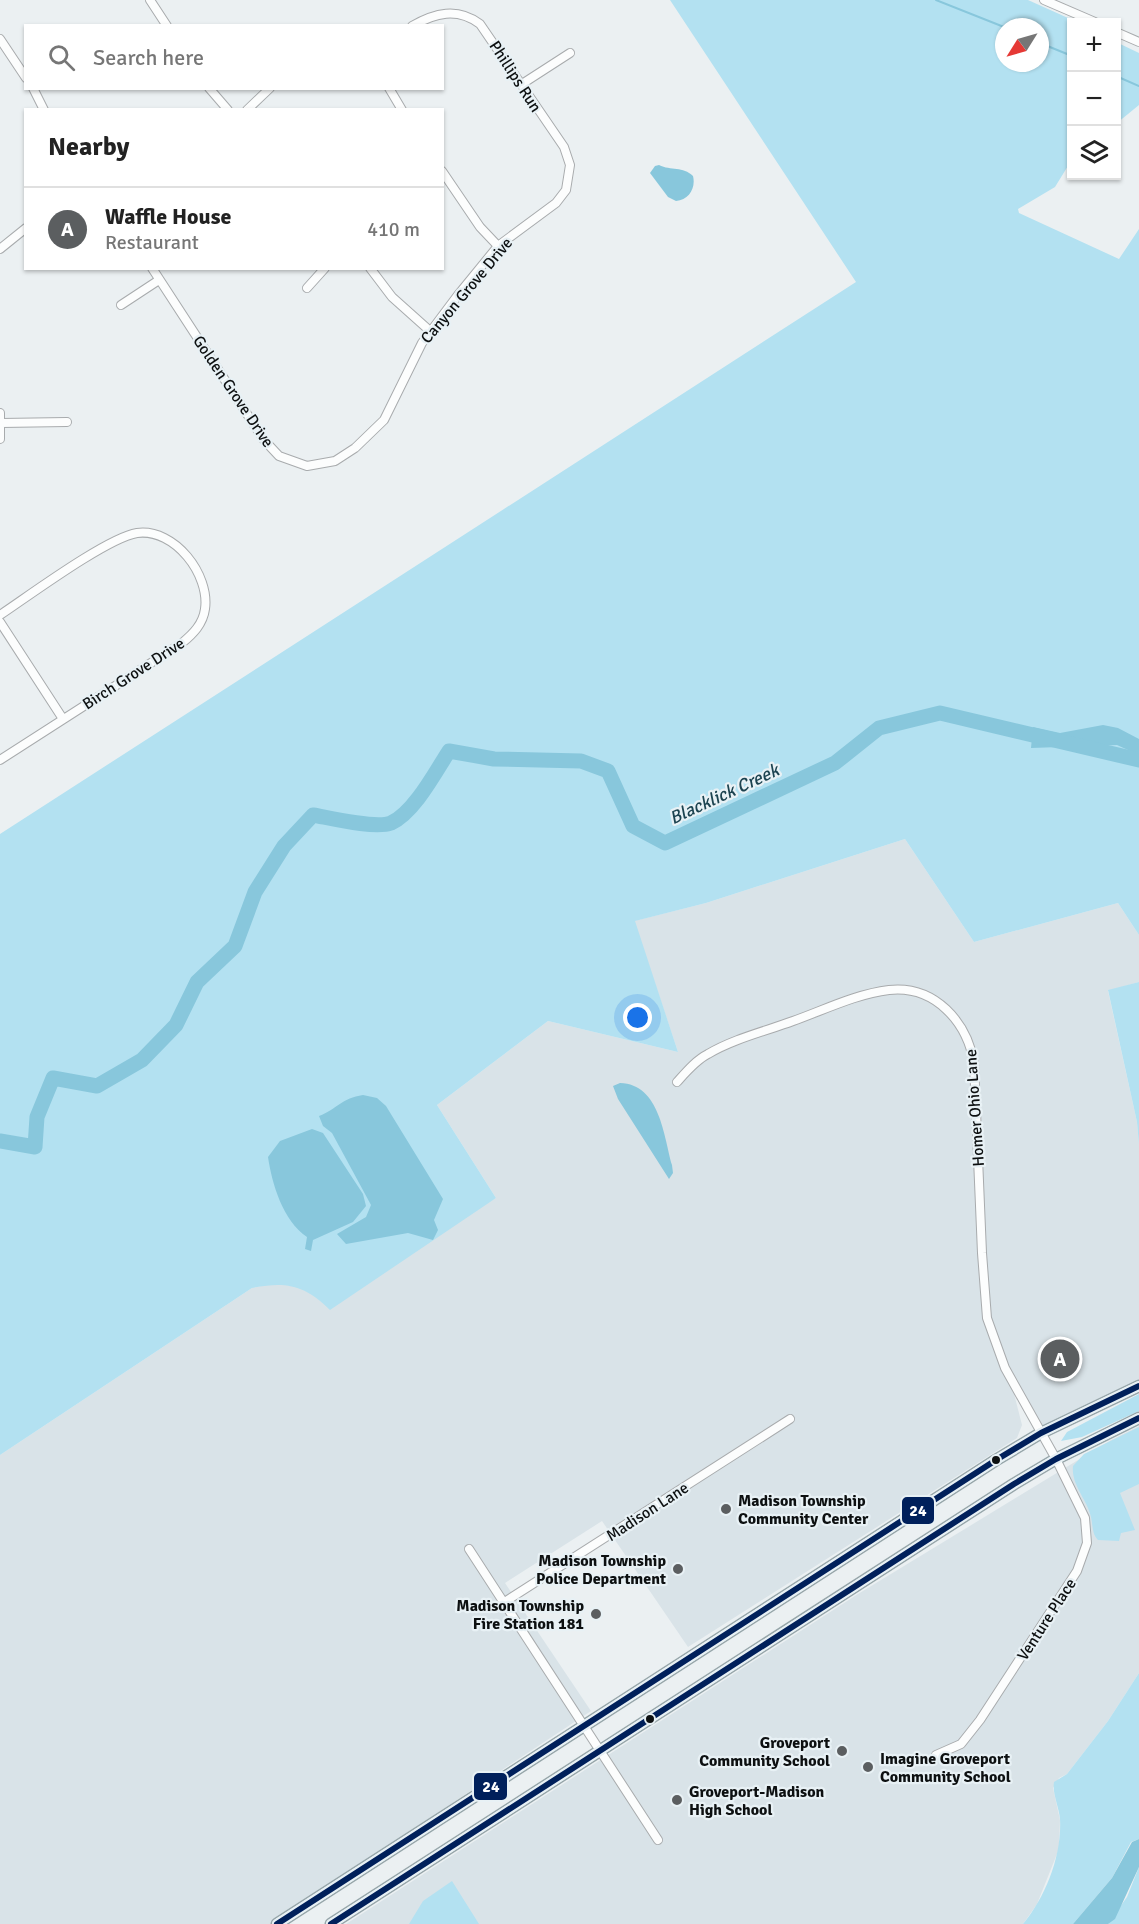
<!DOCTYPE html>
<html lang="en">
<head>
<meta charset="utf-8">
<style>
	:root { --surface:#fff; --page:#f6f6f6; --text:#222; --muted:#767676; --line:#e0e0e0; --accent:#5b5e60 }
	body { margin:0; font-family:Signika,sans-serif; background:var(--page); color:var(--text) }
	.controls { position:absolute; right:18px; top:18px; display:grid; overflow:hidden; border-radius:0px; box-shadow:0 2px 4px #0004 }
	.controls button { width:54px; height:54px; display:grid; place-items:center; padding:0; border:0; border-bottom:2px solid var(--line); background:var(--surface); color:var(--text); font:30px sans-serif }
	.compass { position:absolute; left:995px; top:18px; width:54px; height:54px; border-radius:50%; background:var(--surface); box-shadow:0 2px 4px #0004; rotate:233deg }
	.you { position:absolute; left:638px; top:1018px; width:21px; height:21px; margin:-15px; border:4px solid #fff; border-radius:50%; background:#1a73e8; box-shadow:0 0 0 9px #1a73e833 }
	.badge { display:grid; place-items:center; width:39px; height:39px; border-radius:50%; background:var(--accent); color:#fff; font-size:20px; font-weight:700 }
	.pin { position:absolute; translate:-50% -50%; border:3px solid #fff; box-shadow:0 2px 6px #0006 }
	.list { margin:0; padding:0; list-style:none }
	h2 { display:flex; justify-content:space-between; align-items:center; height:78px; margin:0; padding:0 24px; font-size:26px }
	h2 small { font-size:20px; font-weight:400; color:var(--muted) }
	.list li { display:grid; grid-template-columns:39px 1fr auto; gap:18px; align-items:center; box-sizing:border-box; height:84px; padding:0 24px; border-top:2px solid var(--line) }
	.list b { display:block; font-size:22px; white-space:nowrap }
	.list p { margin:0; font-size:20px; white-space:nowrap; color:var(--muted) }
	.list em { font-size:20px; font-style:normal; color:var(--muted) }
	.icon { flex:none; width:33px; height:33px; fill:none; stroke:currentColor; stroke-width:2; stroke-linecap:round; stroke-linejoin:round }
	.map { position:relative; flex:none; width:1139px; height:1924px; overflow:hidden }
	.search { position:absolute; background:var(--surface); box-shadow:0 2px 4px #0004; left:24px; top:24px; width:420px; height:66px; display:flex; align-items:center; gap:15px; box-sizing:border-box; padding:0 21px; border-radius:0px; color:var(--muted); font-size:22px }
	.panel { position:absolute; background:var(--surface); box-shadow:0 2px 4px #0004; left:24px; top:108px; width:420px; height:162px; border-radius:0px }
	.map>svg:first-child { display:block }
</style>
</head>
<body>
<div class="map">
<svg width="1139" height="1924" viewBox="0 0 1139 1924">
	<rect width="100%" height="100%" fill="#ebf0f2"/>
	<!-- built -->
	<path fill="#d9e3e8" d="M905,839L974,942L1118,903L1139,935V982L1108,991L1137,1122L1139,1145V1387L1038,1428L1011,1382L1022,1425L1017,1438L688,1647L602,1521L505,1583L591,1711L270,1924H0V1455L252,1288L275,1283L299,1287L317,1297L496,1198L437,1105L548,1021L678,1052L634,921L706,903Z
		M1139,1426V1673L1108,1721L1067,1774L1059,1778L1053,1788L1060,1820L1059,1849L1037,1904L1023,1924H346L858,1594L1111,1440Z"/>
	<!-- green -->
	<path fill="#b3e1f1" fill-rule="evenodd" d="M670,0H1028L1077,22H1072L1071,161L1055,187L1018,209L1019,213L1119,259L1139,229V935L1118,903L974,942L905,839L706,903L635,921L678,1052L548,1021L437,1105L496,1198L330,1310C305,1285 286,1281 252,1288L0,1455V834L856,282ZM1004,27H1040V63H1004Z
		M1116,42L1139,53V105L1117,123Z
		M1139,982V1145L1137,1122L1108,990Z
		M1139,1394V1411L1082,1437L1061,1441L1067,1432Z
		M1139,1427V1484L1120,1493L1135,1530L1121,1533L1119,1541L1098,1540C1092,1534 1093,1526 1091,1517C1087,1499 1071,1485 1073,1466L1084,1454Z
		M1139,1673V1839L1131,1842L1112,1878L1073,1924H1023C1046,1896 1062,1855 1060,1819C1059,1807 1052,1793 1054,1782L1067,1774L1108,1721Z
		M1139,1867V1924H1108L1127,1897Z
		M452,1881L479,1924H409L423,1901Z"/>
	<!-- water -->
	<path fill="#88c7dc" d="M659,165C671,171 683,166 693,176C696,188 689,200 676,201L668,197L650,173L655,166Z
		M1103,725L1118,728L1139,739V755L1117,745L1031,748L1033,727L1060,733Z
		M620,1083C660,1084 664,1137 672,1165L673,1173L669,1179L618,1099L613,1086Z
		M363,1095L377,1098L386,1106L443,1199L434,1220L438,1230L433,1240L408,1233L346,1244L337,1234L366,1217L371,1205L332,1133L323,1126L319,1116C337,1109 342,1098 363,1095Z
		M312,1129L323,1133L363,1194L366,1206L353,1222L313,1240L311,1251L305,1249L307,1237C283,1221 272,1184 268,1157L280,1141Z
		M1139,1839V1867L1115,1919L1108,1924H1073L1112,1878L1132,1842Z"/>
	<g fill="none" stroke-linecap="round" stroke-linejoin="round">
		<!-- stream -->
		<path stroke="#88c7dc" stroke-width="2" d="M936,0L1004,27
			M1040,43L1072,56
			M1116,76L1139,86"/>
		<!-- river -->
		<path stroke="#88c7dc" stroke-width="15" d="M0,1141L35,1147L37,1117L53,1078L97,1086L142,1060L176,1025L197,982L235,946L255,892L284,846L313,815C330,818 375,829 391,823C414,813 436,771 449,751L494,759L581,761L608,771L633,826L665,843L835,763L879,728L940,713L1139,760"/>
		<!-- minor casing -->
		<g stroke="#a8abad" stroke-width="10">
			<path id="minor" d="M150,0L167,26
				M1044,0L1095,22
				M1116,32L1139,42
				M0,39L26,78
				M522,84L570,53
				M33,88L44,110
				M209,88L228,110
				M389,88L402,110
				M247,110L270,88
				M442,171L480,227L498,246
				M0,249L26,228
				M152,268L264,440L279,456L307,466L335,461L355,448L384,420L422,343L458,295L498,246L556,203L566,190L570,165L564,147L480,24C457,7 435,13 412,26
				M370,268L392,297L430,331
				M307,288L325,268
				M121,305L159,280
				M0,413V439
				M1,423L67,422
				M0,615C30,595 107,538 137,533C175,528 210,575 205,609C203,624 193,634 182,643L0,760
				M0,622L63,719
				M677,1082C686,1072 696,1060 708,1054C733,1039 766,1031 793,1021C824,1010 856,994 889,990C935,985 967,1022 974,1063L982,1253L987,1318L1005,1368L1056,1459L1085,1518L1087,1543L1077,1571L980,1720L961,1744L936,1755
				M469,1549L658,1840
				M503,1603L790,1419"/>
		</g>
		<!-- major casing -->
		<g stroke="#97a6aa" stroke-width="13">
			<path id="major" d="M277,1924L996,1460L1041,1433L1139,1386
				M331,1924L1014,1484L1056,1459L1139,1418"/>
		</g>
		<!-- minor -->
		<use href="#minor" stroke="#fcfdfd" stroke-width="8"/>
		<!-- major -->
		<use href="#major" stroke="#e0e8ea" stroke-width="10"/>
		<!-- bus-1 casing -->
		<g stroke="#e8f1f5" stroke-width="10">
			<path id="bus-1" d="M277,1924L996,1460L1041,1433L1139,1386
				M331,1924L1014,1484L1056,1459L1139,1418"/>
		</g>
		<!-- bus-1 -->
		<use href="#bus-1" stroke="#00205b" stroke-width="6"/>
	</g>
	<!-- markers -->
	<g fill="#0d1011" stroke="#e8f1f5" stroke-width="2">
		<circle cx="996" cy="1460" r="5"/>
		<circle cx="650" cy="1719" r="5"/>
	</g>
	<g fill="#5b5e60" stroke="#e8f1f5" stroke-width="2">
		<circle cx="726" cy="1509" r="6"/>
		<circle cx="678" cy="1569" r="6"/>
		<circle cx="596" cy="1614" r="6"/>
		<circle cx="842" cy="1751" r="6"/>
		<circle cx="868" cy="1767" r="6"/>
		<circle cx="677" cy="1800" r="6"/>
	</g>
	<g text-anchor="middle" stroke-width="4.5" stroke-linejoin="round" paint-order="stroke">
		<!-- street labels -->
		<g font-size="16" fill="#0d1011" stroke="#e8f1f5">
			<text transform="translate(516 76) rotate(57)" y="6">Phillips Run</text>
			<text transform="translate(466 290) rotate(-50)" y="6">Canyon Grove Drive</text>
			<text transform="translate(234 391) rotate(56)" y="6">Golden Grove Drive</text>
			<text transform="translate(133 673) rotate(-33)" y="6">Birch Grove Drive</text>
			<text transform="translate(974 1108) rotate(-94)" y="6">Homer Ohio Lane</text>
			<text transform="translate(647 1511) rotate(-33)" y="6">Madison Lane</text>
			<text transform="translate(1046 1619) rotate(-57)" y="6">Venture Place</text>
		</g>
		<!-- poi labels -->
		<g font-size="16" font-weight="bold" fill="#0d1011" stroke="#e8f1f5" text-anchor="start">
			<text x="738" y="1506">Madison Township<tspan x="738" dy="18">Community Center</tspan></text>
			<text x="666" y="1566" text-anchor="end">Madison Township<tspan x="666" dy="18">Police Department</tspan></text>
			<text x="584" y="1611" text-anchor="end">Madison Township<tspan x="584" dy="18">Fire Station 181</tspan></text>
			<text x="830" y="1748" text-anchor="end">Groveport<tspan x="830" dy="18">Community School</tspan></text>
			<text x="880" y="1764">Imagine Groveport<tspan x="880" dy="18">Community School</tspan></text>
			<text x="689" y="1797">Groveport-Madison<tspan x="689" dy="18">High School</tspan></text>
		</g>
		<!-- water labels -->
		<g font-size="18" font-style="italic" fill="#1c4350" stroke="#e8f1f5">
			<text transform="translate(724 794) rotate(-25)" y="6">Blacklick Creek</text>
		</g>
	</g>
	<g stroke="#e8f1f5" stroke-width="2">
		<rect x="901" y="1496" width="34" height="29" rx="6" fill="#00205b"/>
		<rect x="473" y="1772" width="35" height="29" rx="6" fill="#00205b"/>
	</g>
	<g font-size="16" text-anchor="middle" font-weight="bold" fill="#fff">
		<text x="918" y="1516">24</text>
		<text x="491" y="1792">24</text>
	</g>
</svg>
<div class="controls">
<button>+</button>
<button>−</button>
<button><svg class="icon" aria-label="layers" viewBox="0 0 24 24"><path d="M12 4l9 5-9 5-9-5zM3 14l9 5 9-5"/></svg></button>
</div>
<svg class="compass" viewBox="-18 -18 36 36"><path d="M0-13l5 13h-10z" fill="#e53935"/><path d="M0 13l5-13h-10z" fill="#767676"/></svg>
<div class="you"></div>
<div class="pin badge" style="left:1060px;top:1359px">A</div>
<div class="search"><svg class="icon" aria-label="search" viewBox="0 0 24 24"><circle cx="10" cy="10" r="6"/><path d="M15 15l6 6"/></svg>Search here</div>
<section class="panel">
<h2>Nearby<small></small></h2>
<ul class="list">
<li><span class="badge">A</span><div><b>Waffle House</b><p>Restaurant</p></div><em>410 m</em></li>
</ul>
</section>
</div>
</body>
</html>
